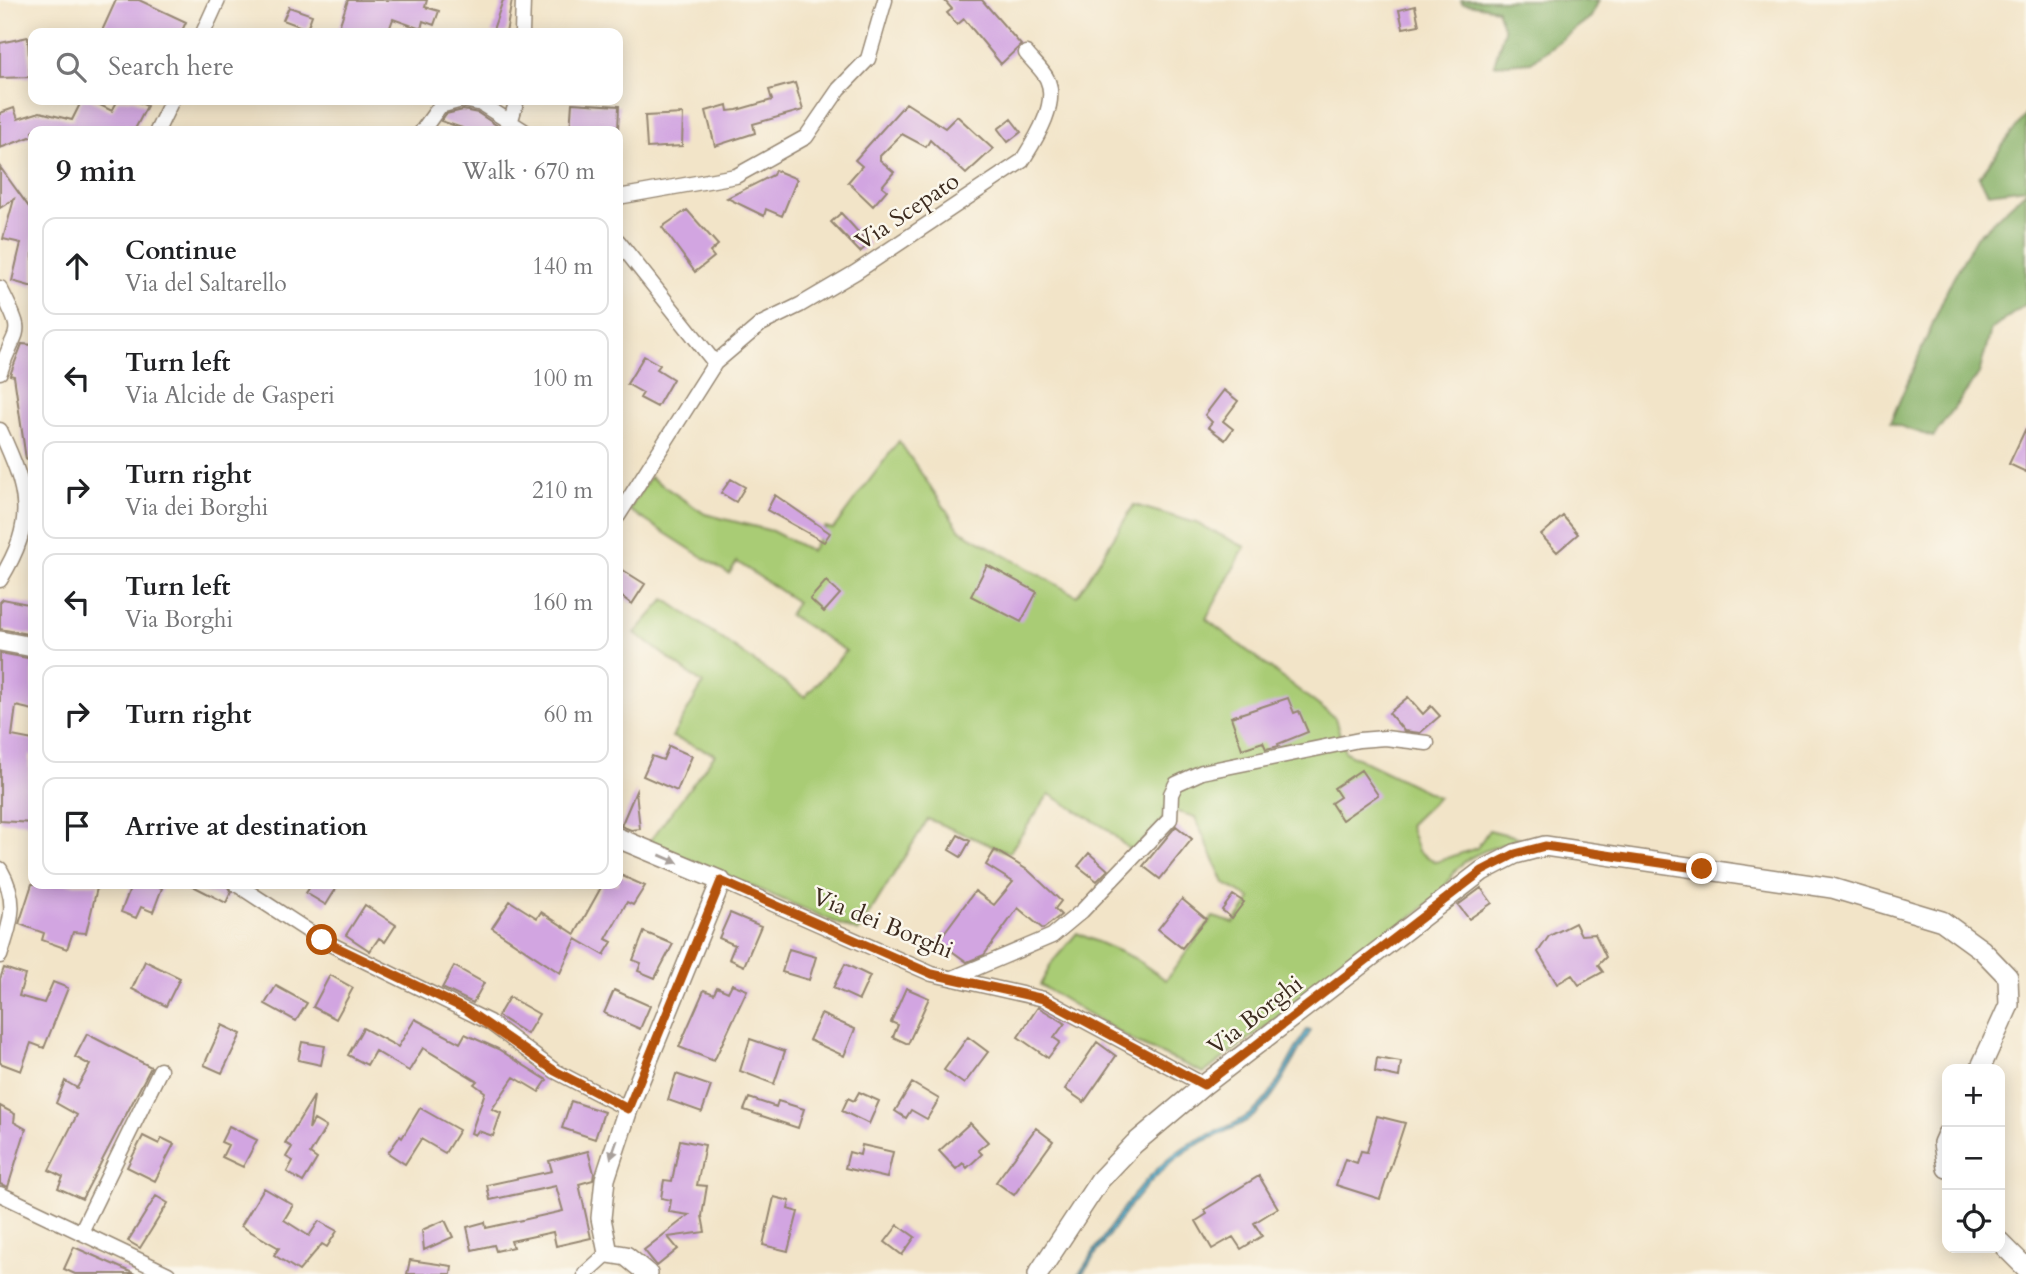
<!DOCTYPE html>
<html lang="en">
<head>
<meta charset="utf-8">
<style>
	:root { --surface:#fff; --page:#f6f6f6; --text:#202124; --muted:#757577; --line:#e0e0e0 }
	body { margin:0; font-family:Cardo,serif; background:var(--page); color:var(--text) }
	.controls { position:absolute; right:21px; bottom:21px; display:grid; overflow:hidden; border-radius:14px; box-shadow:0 4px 18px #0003 }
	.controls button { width:63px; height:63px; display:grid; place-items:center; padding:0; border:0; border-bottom:2px solid var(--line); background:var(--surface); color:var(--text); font:35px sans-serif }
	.stop { position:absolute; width:21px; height:21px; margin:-16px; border:5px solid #b45309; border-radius:50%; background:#fff }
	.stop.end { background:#b45309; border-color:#fff; box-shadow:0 2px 7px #0008 }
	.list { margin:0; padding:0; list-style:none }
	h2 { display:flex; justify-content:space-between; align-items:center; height:91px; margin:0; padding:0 28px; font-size:30px }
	h2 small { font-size:23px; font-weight:400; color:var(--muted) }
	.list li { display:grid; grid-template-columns:46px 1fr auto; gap:21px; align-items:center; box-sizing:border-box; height:98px; margin:0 14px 14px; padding:0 14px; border:2px solid var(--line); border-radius:14px }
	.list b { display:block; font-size:26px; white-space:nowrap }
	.list p { margin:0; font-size:23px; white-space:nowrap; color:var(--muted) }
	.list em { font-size:23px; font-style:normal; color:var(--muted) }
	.icon { flex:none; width:38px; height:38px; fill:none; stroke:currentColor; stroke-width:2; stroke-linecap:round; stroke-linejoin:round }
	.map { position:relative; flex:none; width:2026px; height:1274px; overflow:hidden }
	.search { position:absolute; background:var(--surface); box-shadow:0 4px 18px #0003; left:28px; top:28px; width:595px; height:77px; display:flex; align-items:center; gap:18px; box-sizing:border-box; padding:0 24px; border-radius:14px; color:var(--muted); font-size:26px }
	.panel { position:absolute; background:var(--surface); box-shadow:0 4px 18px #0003; left:28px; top:126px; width:595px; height:763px; border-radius:14px }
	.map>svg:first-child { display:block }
</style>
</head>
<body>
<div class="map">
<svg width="2026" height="1274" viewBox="0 0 2026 1274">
	<rect width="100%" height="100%" fill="#fbf7ec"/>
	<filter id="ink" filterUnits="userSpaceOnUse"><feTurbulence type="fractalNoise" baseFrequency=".0143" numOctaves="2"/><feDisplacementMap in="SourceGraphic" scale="14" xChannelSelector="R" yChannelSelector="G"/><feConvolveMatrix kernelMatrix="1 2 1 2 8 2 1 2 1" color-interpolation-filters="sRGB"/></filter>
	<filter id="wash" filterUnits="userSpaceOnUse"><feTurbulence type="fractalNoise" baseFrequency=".00686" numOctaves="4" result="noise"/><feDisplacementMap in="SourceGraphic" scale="28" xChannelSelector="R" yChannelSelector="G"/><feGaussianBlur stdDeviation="1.57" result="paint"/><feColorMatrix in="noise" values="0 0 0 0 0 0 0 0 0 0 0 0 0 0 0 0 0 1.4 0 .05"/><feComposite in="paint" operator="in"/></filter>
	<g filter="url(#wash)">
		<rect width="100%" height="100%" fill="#f2e4c8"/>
		<!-- green -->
		<path fill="#a9cc75" stroke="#727b4a" stroke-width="2" d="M899,441L960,530L1077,596L1134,505L1196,523L1245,547L1206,619L1335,718L1345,752L1438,797L1409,825L1418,851L1436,862L1477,848L1489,830L1521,838C1485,851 1457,854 1443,893L1204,1073L1137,1043L1040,985L1053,961L1077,933L1134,958L1166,980L1213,917L1234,923L1251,899L1224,883L1195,817L1164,808L1163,819L1132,852L1107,829L1049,794L1009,853L928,819L858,932L649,842L715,754L672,737L703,684L635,633L665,599L805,697L846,651L789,615L797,602L737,562L729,574L629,510L650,477L705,514L772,531L811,551L825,527L833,529Z"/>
		<!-- forest -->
		<path fill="#86b066" stroke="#606d42" stroke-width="2" d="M1461,0H1599L1591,17L1531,62L1494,65L1504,30L1497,9L1462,3Z
			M2026,114V188L1988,193L1979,177Z
			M2026,191V304L1991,330L1979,374L1933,437L1890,423L1948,288L1976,237Z"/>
		<!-- water -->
		<path fill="#54b2d2" stroke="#486e78" stroke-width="2" d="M1307,1030L1311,1031C1292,1058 1283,1088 1259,1111C1243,1128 1206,1137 1185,1152C1140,1183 1113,1230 1082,1274H1079C1110,1228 1137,1179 1184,1147C1207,1133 1235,1127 1255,1110C1278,1090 1290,1055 1307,1030Z"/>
		<g id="blocks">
			<!-- building -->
			<path fill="#d2a5e1" d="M116,0H139L186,22L181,33H101Z
				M348,0H427L425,7L439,11L434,25L423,21L421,29L393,19L388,33H337Z
				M503,0H512L506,33H492Z
				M944,0H982L1021,45L1001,64L964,19L957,25L947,13L952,9Z
				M1415,6L1419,25L1403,28L1399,10Z
				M289,7L312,15L307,29L283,20Z
				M28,37L30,77L0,78V43Z
				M795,83L803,110L753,124L755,133L715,146L706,111L727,105L728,111L737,110L772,100L769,90Z
				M82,100H90L112,111L118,100H134L147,106L134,131H33V136L0,148V113L14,108L18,119L40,112L72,120Z
				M572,103L619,106L618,131H570Z
				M906,103L945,128L957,116L993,149L966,174L930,140L926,147L902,134L880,156V160L894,172L882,186L887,190L873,206L848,182L862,166L855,160Z
				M463,110L478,113L505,131H461L462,128L441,121L446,114Z
				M683,114L682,146L647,148L645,116Z
				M1011,119L1021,132L1008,142L998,129Z
				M0,167L29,207L33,208V287L12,281L21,243L3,239L14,199L0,208Z
				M775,170L797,179L782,216L766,209L764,216L727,198L773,175Z
				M687,210L718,245L710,252L714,257L695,272L662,227Z
				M841,213L869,244L860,252L831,222Z
				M22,344L33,345V458L26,459L14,376L10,375Z
				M644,356L660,365L657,369L673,379L657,407L640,398L643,393L627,384Z
				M1224,390L1238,401L1223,421L1233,429L1225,440L1208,427L1212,422L1205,415Z
				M2026,428V472L2009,464Z
				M731,479L745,487L736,502L721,493Z
				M775,495L830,533L824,542L767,510Z
				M1563,516L1578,534L1557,552L1541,535Z
				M987,565L1037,592L1021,622L971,596Z
				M618,567L645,584L632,604L618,594Z
				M826,581L840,594L824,612L810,599Z
				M3,599L33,605V635L0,629V602Z
				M0,653L33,659V710L16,706L12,736L33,740V755H29V796H33V823L0,821Z
				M1408,697L1423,714L1431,706L1440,716L1420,733L1404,731L1389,713Z
				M1288,698L1294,713L1299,711L1308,732L1278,744L1279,746L1266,749L1263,742L1242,749L1231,717Z
				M669,746L692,756L677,791L643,776L652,756L663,760Z
				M1361,770L1378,795L1342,820L1331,803L1340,797L1334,788Z
				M636,791L640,829L631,830L621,826Z
				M1176,826L1192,839L1160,879L1143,866Z
				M958,835L970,841L961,857L949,850Z
				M995,850L1029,871L1061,901L1055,909L1061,915L1043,929L1018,908L984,955L967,962L938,941L975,891L994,905L1013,882L986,865Z
				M1089,853L1108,870L1097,881L1078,866Z
				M618,874L645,886L633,905L627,902L606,939L612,942L604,955L576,939L560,973L492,928L510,901L537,918L541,912L575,934L603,884H618Z
				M32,884H98L86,933L73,932L67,949L42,940L44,933L19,924Z
				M132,884H152L162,888L153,912L141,907L136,918L121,912Z
				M189,884H226L231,892L226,903Z
				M312,884H339L326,905L306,893Z
				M1481,888L1492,903L1469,919L1458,905Z
				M1233,895L1244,902L1232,918L1222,910Z
				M1182,899L1206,919L1182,948L1158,929Z
				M365,905L396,925L385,942L379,938L370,951L346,935Z
				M730,913L761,926L744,966L729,959L735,945L719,938Z
				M1575,923L1581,935L1595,934L1606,957L1598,965L1603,972L1579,985L1572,975L1557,984L1538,952L1549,936Z
				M644,932L673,944L655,978L638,971L641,963L633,960Z
				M789,949L816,957L809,980L782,972Z
				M145,961L180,978L166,1006L132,989Z
				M845,964L870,976L859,1000L833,988Z
				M454,966L484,983L473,1003L442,988Z
				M4,968L25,975L19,996L44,1003L53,982L68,988L44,1048L31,1043L21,1071L0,1063V979Z
				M330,975L353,988L336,1019L313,1007Z
				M732,984L747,990L714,1061L679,1047L704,990L714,994L717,987L728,992Z
				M276,986L307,1003L296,1021L265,1004Z
				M906,988L929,998L908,1044L893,1037L898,1025L891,1022Z
				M614,990L650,1006L640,1029L604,1013Z
				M509,997L539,1014L527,1034L498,1016Z
				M1038,1007L1065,1023L1054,1038L1060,1042L1048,1058L1018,1037Z
				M821,1014L855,1029L844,1056L809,1040Z
				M415,1019L460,1043L465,1034L498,1049L547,1080L539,1092L514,1077L492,1109L501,1113L493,1136L478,1131L475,1135L471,1133L485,1092L474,1084L477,1081L423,1048L409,1071L375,1051L367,1065L348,1055L363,1028L398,1047Z
				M222,1025L241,1034L222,1073L204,1065Z
				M87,1034L151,1067L82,1199L58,1188L63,1177L49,1170L77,1115L56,1103L65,1081L77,1088L90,1065L75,1057Z
				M968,1037L988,1052L964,1084L944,1070Z
				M750,1039L785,1051L774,1084L740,1071Z
				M302,1042L325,1046L321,1065L298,1060Z
				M1097,1042L1116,1056L1084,1102L1065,1089Z
				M1377,1058L1401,1062L1399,1077L1375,1072Z
				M676,1074L711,1086L702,1112L668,1100Z
				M912,1083L939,1099L927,1119L911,1110L906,1118L895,1111Z
				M859,1092L879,1101L869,1124L842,1111L848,1098L854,1101Z
				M314,1096L309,1129L314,1120L326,1127L310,1154L317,1159L303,1182L287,1172L293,1161L286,1157L292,1147L285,1143Z
				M749,1098L776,1107L778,1101L804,1109L798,1128L744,1110Z
				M571,1101L604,1112L595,1139L562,1128Z
				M0,1106L15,1114L14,1122L26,1129L8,1187L0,1184Z
				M420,1108L459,1130L445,1153L421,1139L405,1164L388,1153L400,1136L402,1138Z
				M1377,1116L1405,1123L1380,1199L1336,1185L1345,1159L1357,1163L1361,1151L1367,1152Z
				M970,1123L988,1142L978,1150L982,1154L967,1168L963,1163L956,1169L939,1151Z
				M229,1126L257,1140L243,1167L222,1157L228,1145L221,1142Z
				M1036,1128L1053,1141L1014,1195L996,1182Z
				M143,1136L159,1144L162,1138L174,1144L155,1181L127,1167Z
				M680,1140L705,1145L697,1185L707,1186L702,1216L705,1232L668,1237L678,1249L657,1266L644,1250L689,1215L669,1212L671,1200L661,1198L664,1180L672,1181Z
				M862,1145L893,1152L887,1178L845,1168L849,1152L860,1155Z
				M588,1151L594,1173L593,1180L579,1184L591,1238L556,1246L553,1232L511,1241L513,1247L496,1251L494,1245L472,1250L467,1227L485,1222L486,1228L563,1211L556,1186L490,1200L487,1185L552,1171L549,1161Z
				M1259,1176L1278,1208L1254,1223L1262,1236L1241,1249L1233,1237L1212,1249L1196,1221L1207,1214L1204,1210Z
				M264,1188L293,1205L284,1220L309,1236L319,1221L337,1231L327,1247L322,1244L299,1271L274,1255L279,1248L241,1226Z
				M156,1196L168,1203L140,1248L128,1241Z
				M774,1197L790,1201L788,1209L798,1212L788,1251L763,1245Z
				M445,1220L453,1237L424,1250L422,1230Z
				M898,1225L915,1237L902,1255L885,1242Z
				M74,1247L135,1274H75L64,1269Z
				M410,1260L452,1266L451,1274H407Z"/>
		</g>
	</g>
	<g filter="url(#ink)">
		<use href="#blocks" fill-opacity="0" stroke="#968773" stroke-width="2"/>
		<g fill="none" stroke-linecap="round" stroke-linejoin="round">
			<!-- street casing -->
			<g stroke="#968773" stroke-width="17">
				<path id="street" d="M203,33L218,0
					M522,33L523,0
					M463,100L482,104L524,131
					M510,123L517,100
					M157,131L172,100
					M422,131L440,106L462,100
					M618,197L736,176L806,137L839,89L868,59L885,0
					M618,241L715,363L618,516
					M0,288C27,341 16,323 0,372
					M715,363L761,324L800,305L856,272L1022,161C1035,140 1059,104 1047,79C1043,70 1032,61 1026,53
					M0,430C28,491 37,520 0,580
					M0,869C19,902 11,921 0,956
					M721,881L932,974L1044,999L1204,1085
					M236,884L322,940L489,1022L555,1071L628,1109
					M953,978L1052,936L1082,911L1170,819L1171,794L1176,784L1202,772L1359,740L1385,738L1427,743
					M0,1194L168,1274
					M81,1232L160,1070
					M585,1274L608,1253"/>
			</g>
			<!-- secondary casing -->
			<g stroke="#968773" stroke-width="22">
				<path id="secondary" d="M0,641L33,647
					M618,838L721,881L628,1109L605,1179L601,1218L608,1253L626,1256L648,1274
					M1947,1134L1943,1143L1947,1168
					M2000,1242L2026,1268
					M1038,1274L1100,1180L1134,1144L1204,1085L1482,871L1515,854L1545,846L1832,888L1942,921L1982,950L2008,977L2009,1005L1980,1069"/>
			</g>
			<!-- street -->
			<use href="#street" stroke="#fff" stroke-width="14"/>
			<!-- secondary -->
			<use href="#secondary" stroke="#fff" stroke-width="19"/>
		</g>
		<!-- one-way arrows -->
		<defs><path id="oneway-solid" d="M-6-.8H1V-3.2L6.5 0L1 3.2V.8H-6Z" transform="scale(1.75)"/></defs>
		<g fill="#a79f9a">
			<use href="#oneway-solid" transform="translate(669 859) rotate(23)"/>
			<use href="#oneway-solid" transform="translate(614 1149) rotate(109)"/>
		</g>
	</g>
	<g fill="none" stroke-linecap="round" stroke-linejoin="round" filter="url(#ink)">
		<!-- route -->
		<path stroke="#b45309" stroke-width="9" d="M322,940L465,1009L555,1071L628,1109L721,881L932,974L1044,999L1204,1085L1482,871L1515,854L1545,846L1702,869"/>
	</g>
	<g text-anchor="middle" stroke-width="5" stroke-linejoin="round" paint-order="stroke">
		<!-- street labels -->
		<g font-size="24" fill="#3b2a1e" stroke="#fbf7ec">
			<text transform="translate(907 211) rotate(-34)" y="8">Via Scepato</text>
			<text transform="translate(883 923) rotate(22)" y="8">Via dei Borghi</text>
			<text transform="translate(1255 1015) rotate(-38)" y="8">Via Borghi</text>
		</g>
	</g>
</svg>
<div class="controls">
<button>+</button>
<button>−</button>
<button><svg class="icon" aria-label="locate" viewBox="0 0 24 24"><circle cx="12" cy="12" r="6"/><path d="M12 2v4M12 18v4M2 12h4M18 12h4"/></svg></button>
</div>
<div class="stop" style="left:322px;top:940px"></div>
<div class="stop end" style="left:1702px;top:869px"></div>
<div class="search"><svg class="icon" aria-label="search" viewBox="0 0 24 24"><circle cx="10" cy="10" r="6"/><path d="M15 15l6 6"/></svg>Search here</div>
<section class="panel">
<h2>9 min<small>Walk · 670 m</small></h2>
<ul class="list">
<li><svg class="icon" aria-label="ahead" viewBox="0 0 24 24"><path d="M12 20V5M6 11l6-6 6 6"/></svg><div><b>Continue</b><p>Via del Saltarello</p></div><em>140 m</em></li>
<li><svg class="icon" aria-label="left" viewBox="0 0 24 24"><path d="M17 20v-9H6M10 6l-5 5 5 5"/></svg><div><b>Turn left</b><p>Via Alcide de Gasperi</p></div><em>100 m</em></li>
<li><svg class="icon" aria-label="right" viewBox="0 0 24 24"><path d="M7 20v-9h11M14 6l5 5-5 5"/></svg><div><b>Turn right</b><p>Via dei Borghi</p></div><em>210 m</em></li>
<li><svg class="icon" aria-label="left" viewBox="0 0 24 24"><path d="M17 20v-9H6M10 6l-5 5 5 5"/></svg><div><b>Turn left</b><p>Via Borghi</p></div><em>160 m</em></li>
<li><svg class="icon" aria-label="right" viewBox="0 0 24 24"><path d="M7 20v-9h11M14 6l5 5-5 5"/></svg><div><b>Turn right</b></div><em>60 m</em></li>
<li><svg class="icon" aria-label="arrive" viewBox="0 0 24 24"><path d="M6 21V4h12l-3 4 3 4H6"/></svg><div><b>Arrive at destination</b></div></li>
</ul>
</section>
</div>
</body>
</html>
